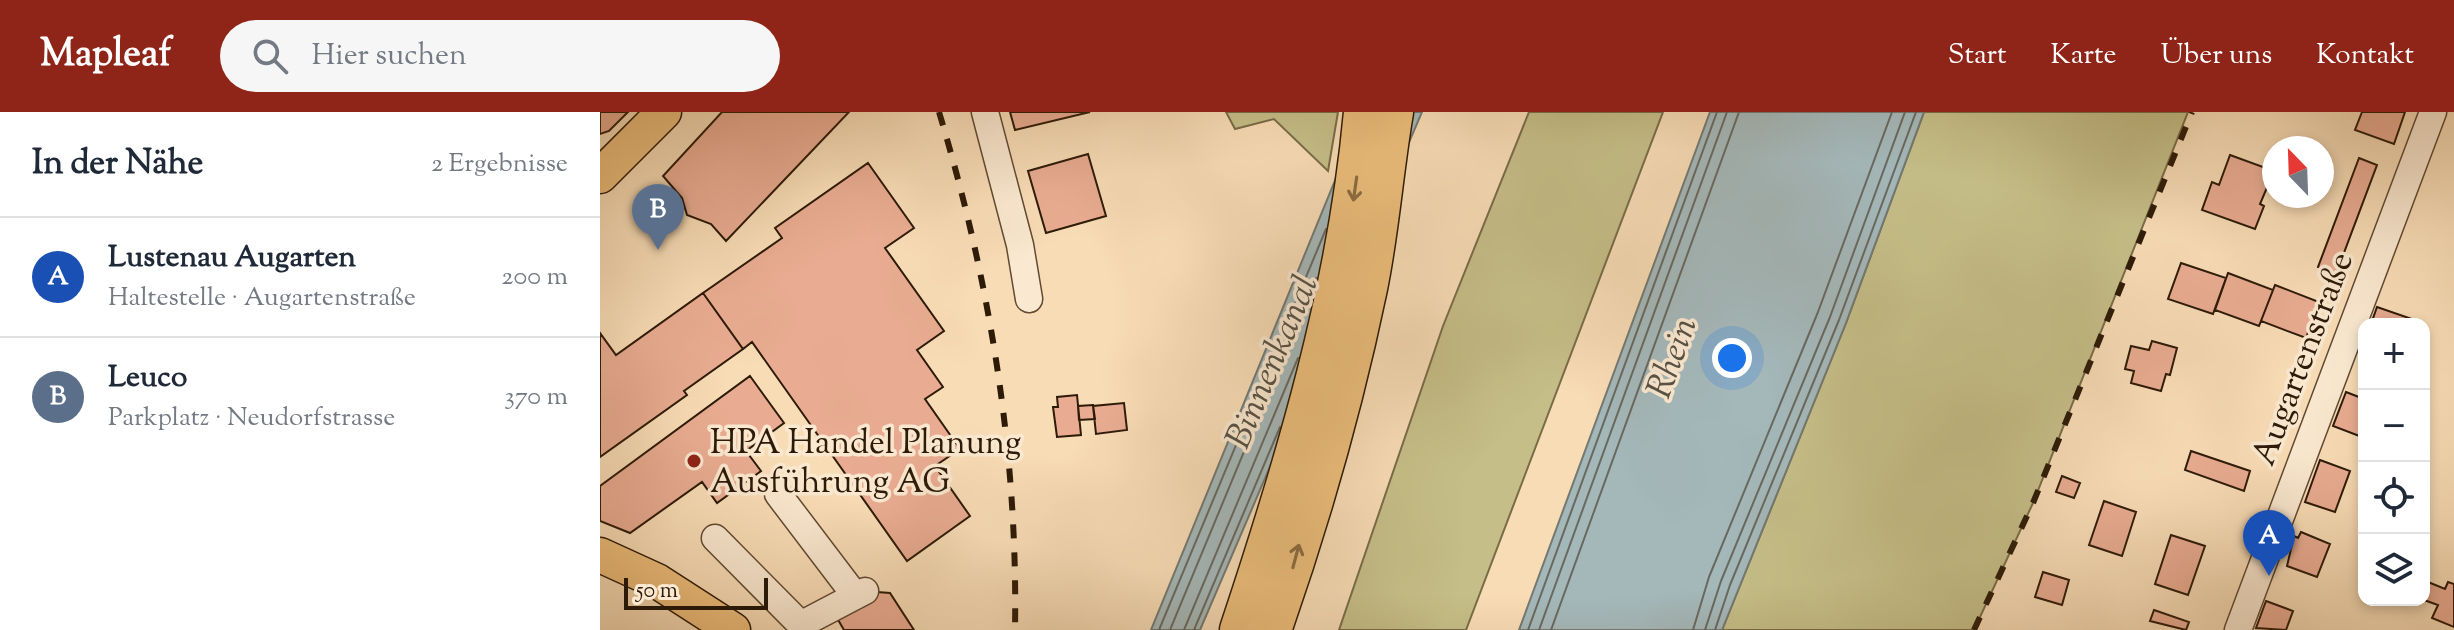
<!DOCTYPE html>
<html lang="de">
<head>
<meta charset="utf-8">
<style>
	:root { --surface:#fff; --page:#f6f6f7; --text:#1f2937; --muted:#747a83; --line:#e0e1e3; --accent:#8f2418 }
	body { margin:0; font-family:"Sorts Mill Goudy",serif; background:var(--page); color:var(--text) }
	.controls { position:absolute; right:24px; bottom:24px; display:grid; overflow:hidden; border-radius:16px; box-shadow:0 4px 12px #0003 }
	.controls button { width:72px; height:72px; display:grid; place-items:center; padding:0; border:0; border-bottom:2px solid var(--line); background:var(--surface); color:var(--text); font:40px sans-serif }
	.compass { position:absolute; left:1662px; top:24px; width:72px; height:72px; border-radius:50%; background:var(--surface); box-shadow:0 4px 12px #0003; rotate:337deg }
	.scale { position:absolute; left:24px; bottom:20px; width:144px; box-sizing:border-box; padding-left:8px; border:4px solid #2d1a07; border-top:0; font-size:22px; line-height:28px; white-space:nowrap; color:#2d1a07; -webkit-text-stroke:6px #fae8d0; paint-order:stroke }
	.you { position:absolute; left:1132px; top:246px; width:28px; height:28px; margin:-20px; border:6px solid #fff; border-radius:50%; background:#1a73e8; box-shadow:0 0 0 12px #1a73e833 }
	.badge { display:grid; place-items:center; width:52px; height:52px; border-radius:50%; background:var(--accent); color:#fff; font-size:26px; font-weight:700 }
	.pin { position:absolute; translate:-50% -66px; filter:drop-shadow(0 2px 4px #0008) }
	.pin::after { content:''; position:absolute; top:42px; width:28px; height:24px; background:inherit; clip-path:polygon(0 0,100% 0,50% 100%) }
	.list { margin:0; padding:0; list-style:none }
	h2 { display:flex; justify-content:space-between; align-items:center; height:104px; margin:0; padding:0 32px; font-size:34px }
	h2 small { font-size:26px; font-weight:400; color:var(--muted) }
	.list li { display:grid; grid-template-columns:52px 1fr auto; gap:24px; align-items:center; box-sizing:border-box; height:120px; padding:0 32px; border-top:2px solid var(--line) }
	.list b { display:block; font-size:30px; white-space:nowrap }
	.list p { margin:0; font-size:26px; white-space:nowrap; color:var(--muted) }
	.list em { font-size:26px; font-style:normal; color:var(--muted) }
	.icon { flex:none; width:44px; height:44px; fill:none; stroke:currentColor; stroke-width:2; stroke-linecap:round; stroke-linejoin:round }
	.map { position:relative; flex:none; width:1854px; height:518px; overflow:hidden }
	header { display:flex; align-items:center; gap:48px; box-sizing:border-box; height:112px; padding:0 40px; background:var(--accent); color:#fff }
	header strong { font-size:38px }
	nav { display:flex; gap:44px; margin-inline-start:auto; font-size:28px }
	.search { width:560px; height:72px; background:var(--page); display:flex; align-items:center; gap:20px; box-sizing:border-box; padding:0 28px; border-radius:44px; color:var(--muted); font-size:30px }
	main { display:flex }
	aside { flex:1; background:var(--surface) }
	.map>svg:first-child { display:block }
</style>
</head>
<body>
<header>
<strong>Mapleaf</strong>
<div class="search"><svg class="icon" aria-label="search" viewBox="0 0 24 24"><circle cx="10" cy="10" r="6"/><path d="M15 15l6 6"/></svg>Hier suchen</div>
<nav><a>Start</a><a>Karte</a><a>Über uns</a><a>Kontakt</a></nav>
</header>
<main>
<aside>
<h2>In der Nähe<small>2 Ergebnisse</small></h2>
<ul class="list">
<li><span class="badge" style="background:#1a4fb4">A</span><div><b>Lustenau Augarten</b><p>Haltestelle · Augartenstraße</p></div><em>200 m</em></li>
<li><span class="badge" style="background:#5c6f8a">B</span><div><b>Leuco</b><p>Parkplatz · Neudorfstrasse</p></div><em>370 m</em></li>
</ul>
</aside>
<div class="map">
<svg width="1854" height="518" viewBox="0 0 1854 518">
	<rect width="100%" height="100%" fill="#f8dcb6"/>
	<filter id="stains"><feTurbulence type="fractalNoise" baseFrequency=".0025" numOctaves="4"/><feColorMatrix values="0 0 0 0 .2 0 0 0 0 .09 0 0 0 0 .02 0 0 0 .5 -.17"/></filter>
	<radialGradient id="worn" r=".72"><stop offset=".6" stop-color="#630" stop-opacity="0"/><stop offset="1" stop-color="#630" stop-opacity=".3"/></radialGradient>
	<!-- green -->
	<path fill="#c5be88" stroke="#796c48" stroke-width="2" d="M626,0H738L728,59L674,7L635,17Z
		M929,0H1063L866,518H739L843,214Z
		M1324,0H1588L1433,391L1374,518H1122L1246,211Z"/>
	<!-- water -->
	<path fill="#a4b8ba" stroke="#747972" stroke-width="2" d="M763,0H822L600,518H551Z
		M1110,0H1324L1246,211L1122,518H919Z"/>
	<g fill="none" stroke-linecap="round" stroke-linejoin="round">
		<!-- shore -->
		<path stroke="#686960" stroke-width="2" d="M559,518L726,117
			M570,518L716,166
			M584,518L698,246
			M594,518L680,315
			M928,518L1117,0
			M939,518L1127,0
			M951,518L1139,0
			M1093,518L1109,465L1218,200L1292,0
			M1105,518L1121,469L1230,205L1305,0
			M1115,518L1130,473L1239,208L1316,0"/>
	</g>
	<!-- building -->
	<path fill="#e9ac92" stroke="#2d1a07" stroke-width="2" d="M0,0H28L9,19L0,22Z
		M122,0H249L126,129L111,112L87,103L82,86L63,64Z
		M410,0H490L415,18Z
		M1762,0H1805L1794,32L1755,18Z
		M488,42L506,104L446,121L428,59Z
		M1630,43L1674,59L1660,92L1664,94L1655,117L1602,98L1612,70L1619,73Z
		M1759,46L1777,53L1736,162L1718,155Z
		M268,51L314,116L285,136L344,219L317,238L343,275L325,287L360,337L335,354L370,404L307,449L152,230L143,237L103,181L182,126L175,116Z
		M1581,151L1626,166L1613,202L1568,187Z
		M1628,161L1673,178L1659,214L1615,198Z
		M1675,173L1719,190L1706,226L1661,209Z
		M103,181L143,237L84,279L87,283L0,345V221L16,243Z
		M1777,195L1812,207L1810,212H1771Z
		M1552,229L1577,236L1570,263L1566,262L1561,279L1531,271L1534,259L1525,257L1531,234L1549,238Z
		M150,264L184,311L146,339L161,359L117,391L102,370L30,421L0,409V374Z
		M1746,280L1764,287L1762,325L1733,314Z
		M477,283L481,323L457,325L453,295H458L457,285Z
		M524,291L527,318L496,322L493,294Z
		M493,293L495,307L479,308L478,294Z
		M1591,339L1650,359L1644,379L1585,358Z
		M1720,348L1750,359L1735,400L1705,390Z
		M1462,364L1480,371L1474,386L1456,380Z
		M1504,389L1536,400L1522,444L1489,433Z
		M1701,420L1730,432L1717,465L1687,454L1694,424L1698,426Z
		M1571,423L1605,434L1588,483L1555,472Z
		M1443,460L1469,468L1462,493L1435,485Z
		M1828,470L1845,477L1848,470L1854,472V515L1832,506L1838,493L1824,488Z
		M277,480L290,481L314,518H244L237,506Z
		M1666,489L1693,499L1686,518L1656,516Z
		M1554,498L1589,510L1586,518L1550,509Z"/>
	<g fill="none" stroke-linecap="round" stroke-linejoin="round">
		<!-- minor casing -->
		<g stroke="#604a33" stroke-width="29">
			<path id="minor" d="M385,0L420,133L429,187
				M178,382L254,482
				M115,426L206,518
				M202,512L265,479
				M1638,518L1833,0"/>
		</g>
		<!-- major casing -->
		<g stroke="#2d1a07" stroke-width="37">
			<path id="major" d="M0,64L64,0
				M0,443L57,469L133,518"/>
		</g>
		<!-- highway casing -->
		<g stroke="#2d1a07" stroke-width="43">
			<path id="highway" d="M640,518C696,350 748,177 764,0
				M671,518C710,407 743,291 767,176C779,118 783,58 793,0"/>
		</g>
		<!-- minor -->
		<use href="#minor" stroke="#fae8d0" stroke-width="26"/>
		<!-- major -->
		<use href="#major" stroke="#ecbe7b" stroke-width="34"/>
		<!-- highway -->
		<use href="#highway" stroke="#ecbe7b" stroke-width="40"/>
		<!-- rail -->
		<path stroke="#2d1a07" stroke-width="6" stroke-dasharray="14 14" stroke-linecap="butt" d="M339,0C390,169 418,341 415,518
			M1374,518L1433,391L1592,0"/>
	</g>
	<!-- one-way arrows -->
	<defs><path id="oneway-shaft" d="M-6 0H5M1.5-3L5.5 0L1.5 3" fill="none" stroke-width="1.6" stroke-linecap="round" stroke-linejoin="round" transform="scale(2)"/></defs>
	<g stroke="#8c6c41">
		<use href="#oneway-shaft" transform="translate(755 77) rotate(98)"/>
		<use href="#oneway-shaft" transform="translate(696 444) rotate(-75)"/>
	</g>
	<!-- markers -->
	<circle fill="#8f2418" stroke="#fae8d0" stroke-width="3" cx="94" cy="349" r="8"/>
	<g text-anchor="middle" stroke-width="7" stroke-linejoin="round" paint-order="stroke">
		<!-- street labels -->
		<g font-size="34" fill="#2d1a07" stroke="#fae8d0">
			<text transform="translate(1701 246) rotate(-69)" y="12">Augartenstraße</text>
		</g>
		<!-- poi labels -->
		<g font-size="34" fill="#2d1a07" stroke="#fae8d0" text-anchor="start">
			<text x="110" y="341">HPA Handel Planung<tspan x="110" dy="39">Ausführung AG</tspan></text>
		</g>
		<!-- water labels -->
		<g font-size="36" font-style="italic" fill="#575146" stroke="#fae8d0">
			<text transform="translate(1070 245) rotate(-70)" y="13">Rhein</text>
			<text transform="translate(670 249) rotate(-67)" y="13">Binnenkanal</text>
		</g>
	</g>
	<rect width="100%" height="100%" filter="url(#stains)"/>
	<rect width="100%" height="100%" fill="url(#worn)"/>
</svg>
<div class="controls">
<button>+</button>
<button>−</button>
<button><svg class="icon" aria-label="locate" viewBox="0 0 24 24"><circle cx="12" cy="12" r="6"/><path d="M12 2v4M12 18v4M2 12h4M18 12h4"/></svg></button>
<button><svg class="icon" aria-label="layers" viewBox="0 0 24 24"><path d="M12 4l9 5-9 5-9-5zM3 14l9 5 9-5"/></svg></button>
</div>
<svg class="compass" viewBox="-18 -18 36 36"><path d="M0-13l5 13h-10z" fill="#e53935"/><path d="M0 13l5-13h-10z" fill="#747a83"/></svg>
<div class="scale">50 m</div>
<div class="you"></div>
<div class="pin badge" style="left:1669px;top:464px;background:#1a4fb4">A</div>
<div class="pin badge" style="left:58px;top:138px;background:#5c6f8a">B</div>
</div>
</main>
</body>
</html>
